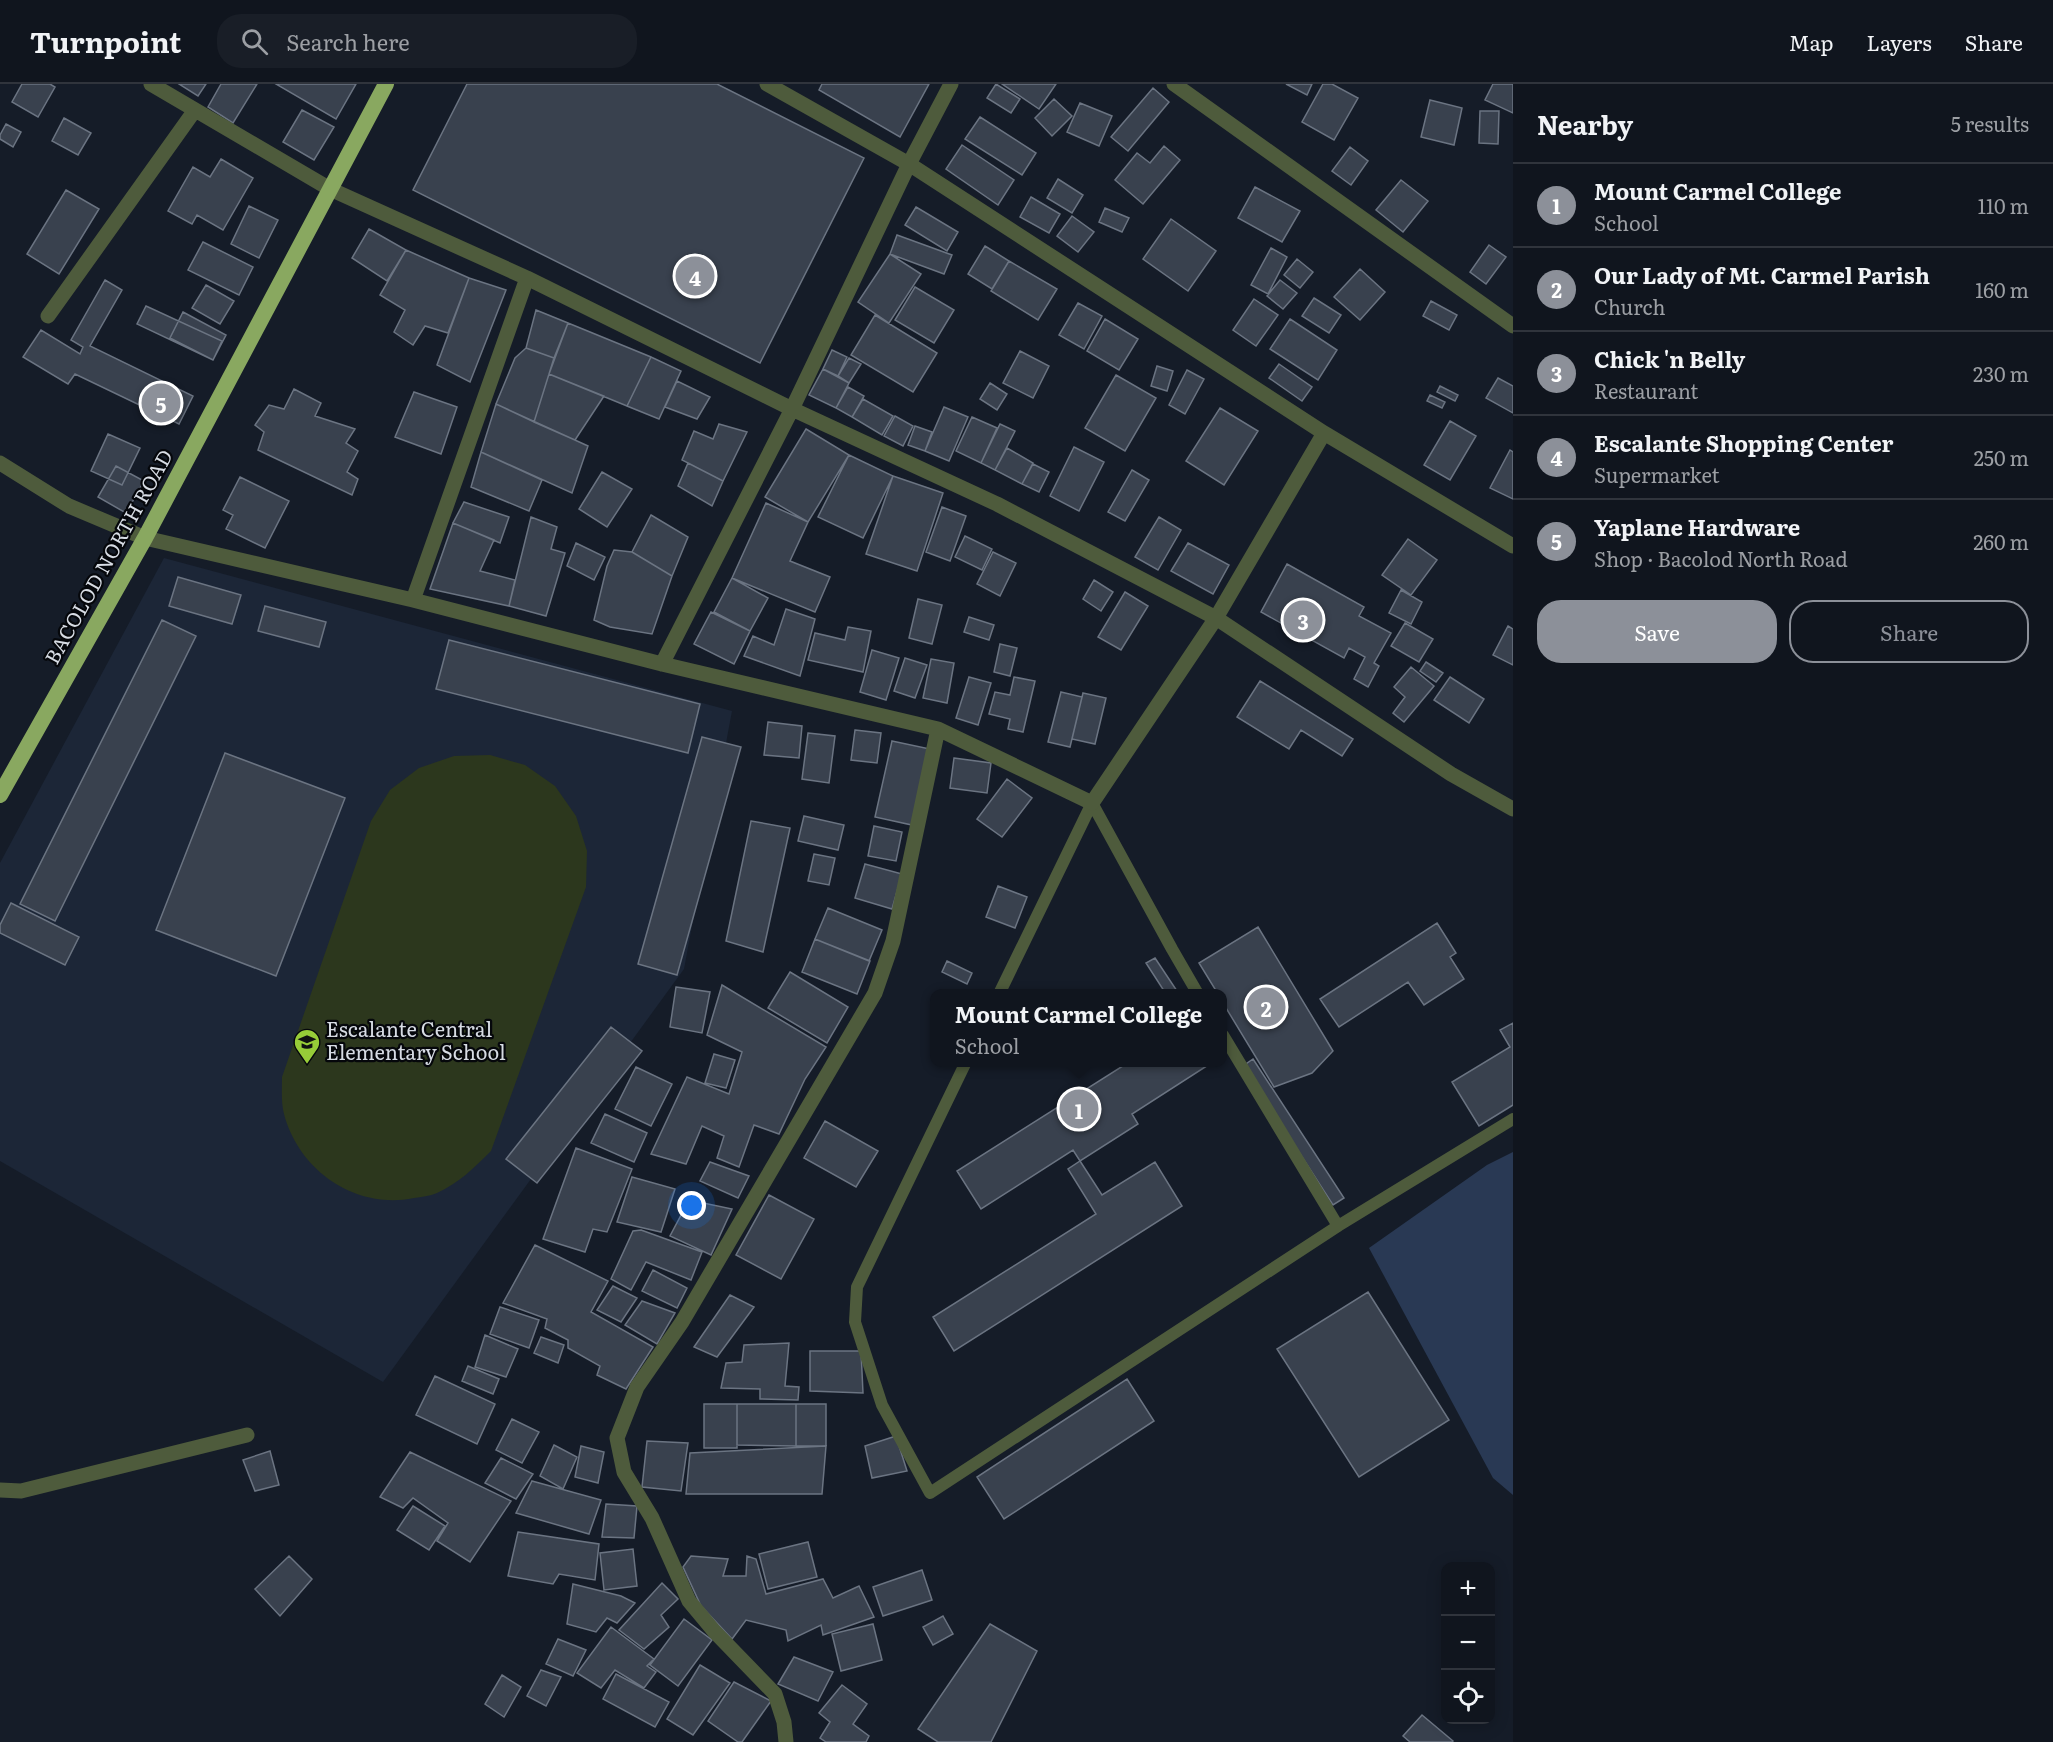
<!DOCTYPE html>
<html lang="en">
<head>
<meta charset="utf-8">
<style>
	:root { --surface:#10151e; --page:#191e27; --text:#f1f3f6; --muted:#9c9fa4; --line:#30343c; --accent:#8c9099 }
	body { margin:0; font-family:Literata,serif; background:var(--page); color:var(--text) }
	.controls { position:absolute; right:18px; bottom:18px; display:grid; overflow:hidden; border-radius:12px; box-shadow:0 3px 15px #0003 }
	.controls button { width:54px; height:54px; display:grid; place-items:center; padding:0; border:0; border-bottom:2px solid var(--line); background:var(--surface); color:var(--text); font:30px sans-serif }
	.you { position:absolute; left:692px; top:1122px; width:21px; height:21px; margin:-15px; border:4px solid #fff; border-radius:50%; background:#1a73e8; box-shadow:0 0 0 9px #1a73e833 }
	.badge { display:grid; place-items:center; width:39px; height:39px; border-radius:50%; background:var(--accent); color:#fff; font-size:20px; font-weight:700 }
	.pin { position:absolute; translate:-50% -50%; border:3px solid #fff; box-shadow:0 2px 6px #0006 }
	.popup { position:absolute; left:930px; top:905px; width:297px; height:78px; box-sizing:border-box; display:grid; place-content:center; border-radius:12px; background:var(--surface); filter:drop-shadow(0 2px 4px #0005); font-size:20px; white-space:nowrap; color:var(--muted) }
	.popup b { font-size:22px; color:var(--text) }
	.popup::after { content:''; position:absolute; left:50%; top:100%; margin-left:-12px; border:12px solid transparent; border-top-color:var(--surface) }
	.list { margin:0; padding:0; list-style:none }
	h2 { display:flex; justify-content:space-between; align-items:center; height:78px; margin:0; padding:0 24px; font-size:26px }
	h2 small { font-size:20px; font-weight:400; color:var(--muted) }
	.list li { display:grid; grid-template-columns:39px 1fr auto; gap:18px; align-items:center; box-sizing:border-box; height:84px; padding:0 24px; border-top:2px solid var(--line) }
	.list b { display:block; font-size:22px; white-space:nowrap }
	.list p { margin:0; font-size:20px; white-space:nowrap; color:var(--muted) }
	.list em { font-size:20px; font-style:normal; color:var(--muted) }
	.actions { display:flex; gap:12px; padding:18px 24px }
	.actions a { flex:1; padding:14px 0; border:2px solid var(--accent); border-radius:24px; text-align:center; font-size:21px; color:var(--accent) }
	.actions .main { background:var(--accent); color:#fff }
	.icon { flex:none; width:33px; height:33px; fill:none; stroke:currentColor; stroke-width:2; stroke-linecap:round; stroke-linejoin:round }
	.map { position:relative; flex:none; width:1513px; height:1658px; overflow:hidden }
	header { display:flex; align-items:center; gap:36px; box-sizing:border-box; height:84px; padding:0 30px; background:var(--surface); border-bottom:2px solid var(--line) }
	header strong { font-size:28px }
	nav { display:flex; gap:33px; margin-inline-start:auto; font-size:21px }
	.search { width:420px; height:54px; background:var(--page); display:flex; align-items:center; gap:15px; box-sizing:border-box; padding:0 21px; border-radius:24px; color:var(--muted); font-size:22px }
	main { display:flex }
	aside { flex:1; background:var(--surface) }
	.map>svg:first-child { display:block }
</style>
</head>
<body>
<header>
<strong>Turnpoint</strong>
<div class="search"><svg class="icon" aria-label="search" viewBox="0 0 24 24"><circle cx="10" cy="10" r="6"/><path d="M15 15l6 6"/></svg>Search here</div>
<nav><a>Map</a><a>Layers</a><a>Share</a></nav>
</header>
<main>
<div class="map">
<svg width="1513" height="1658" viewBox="0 0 1513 1658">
	<rect width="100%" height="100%" fill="#151c28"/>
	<!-- built -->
	<path fill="#1c2637" d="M164,474L732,627L684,885L383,1298L0,1077V779Z"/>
	<!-- green -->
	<path fill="#2c371d" d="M490,671L525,681L555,702L576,732L587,767L586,803L491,1067C474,1084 459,1099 437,1109C430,1112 421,1113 414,1114C356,1126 299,1087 284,1030C281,1019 282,1005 282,993L371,737L390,706L419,684L454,672Z"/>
	<!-- water -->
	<path fill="#293954" d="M1513,1068V1411L1493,1394L1369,1164L1487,1081Z"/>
	<!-- building -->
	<path fill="#39414e" stroke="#6b7482" stroke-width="1.5" d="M22,0H50L55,3L38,33L12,18Z
		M179,0H206L198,12Z
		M221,0H257L233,39L208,23Z
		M276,0H356L336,35Z
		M467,0H717L864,74L760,279L413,106Z
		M822,0H929L900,53L819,6Z
		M996,0L1020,15L1011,29L987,14Z
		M1002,0H1056L1039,25Z
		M1286,0H1312L1307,11Z
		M1323,0H1332L1358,14L1334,56L1302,38Z
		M1493,0H1513V29L1485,16Z
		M1153,4L1169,18L1128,67L1111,53Z
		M1054,15L1072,32L1052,52L1035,34Z
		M1430,16L1462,24L1454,61L1421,53Z
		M1080,19L1112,32L1099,62L1067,48Z
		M302,26L334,43L314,76L283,58Z
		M1480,27H1499L1498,60L1479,59Z
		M980,33L1036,69L1022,91L965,55Z
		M64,34L91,49L78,71L52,57Z
		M6,40L21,48L13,63L0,55V51Z
		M962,61L1014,96L998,121L946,85Z
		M1164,62L1180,76L1143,120L1115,96L1137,69L1150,79Z
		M1350,63L1368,77L1351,101L1332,87Z
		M221,75L253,94L223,146L197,131L192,140L168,127L193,83L210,93Z
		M1058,95L1083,111L1072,129L1047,114Z
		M1401,96L1428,117L1403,148L1376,126Z
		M1255,103L1300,127L1282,158L1238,134Z
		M66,106L99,125L59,190L27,170Z
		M1031,113L1060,130L1049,149L1020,133Z
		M249,122L278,136L259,174L231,160Z
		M916,123L958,148L947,167L905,141Z
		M1105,124L1129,134L1122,148L1099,138Z
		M1072,132L1094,148L1078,168L1057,152Z
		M1171,135L1216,167L1188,207L1143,175Z
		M369,145L406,166L387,197L352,174Z
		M897,151L952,171L944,190L890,170Z
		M203,158L253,183L239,211L188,186Z
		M1489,161L1506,173L1486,200L1470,188Z
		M985,162L1009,177L992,205L968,190Z
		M1271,164L1287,173L1268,210L1251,201Z
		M406,166L469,194L448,249L425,242L413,261L394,248L405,226L380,211Z
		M890,170L921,190L889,239L858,218Z
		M1297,175L1313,188L1300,204L1284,191Z
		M1009,177L1057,205L1038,236L991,207Z
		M1360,185L1385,208L1360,236L1334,213Z
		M469,194L506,206L470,298L437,281Z
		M105,196L122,206L90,262L193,312L179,340L75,290L68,300L23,273L41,246L80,270L83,263L71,256Z
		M1280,196L1297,209L1283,225L1267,212Z
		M206,201L234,217L220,240L192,224Z
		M915,203L954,226L934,259L895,236Z
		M1314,214L1341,231L1329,249L1302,232Z
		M1254,215L1278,231L1256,262L1233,246Z
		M1431,217L1457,231L1449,246L1423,232Z
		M1078,219L1102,232L1084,265L1059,251Z
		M146,222L222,257L213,276L137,240Z
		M536,226L568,239L554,274L526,264Z
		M183,228L226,251L213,276L170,254Z
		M875,231L937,269L913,308L851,271Z
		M1105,235L1138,255L1119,286L1087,267Z
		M1290,235L1337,266L1318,296L1270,265Z
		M568,239L651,273L627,322L549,290Z
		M526,264L554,274L534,338L496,320L515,274Z
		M832,266L847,273L838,292L823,285Z
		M1020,267L1049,282L1033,314L1003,299Z
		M651,273L681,287L659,335L627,322Z
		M849,274L861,280L849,299L838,292Z
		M1279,280L1312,303L1302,317L1269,294Z
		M1157,282L1173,287L1167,307L1151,302Z
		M823,285L849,299L836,324L809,311Z
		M1187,286L1204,295L1185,330L1169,321Z
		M549,290L604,312L575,356L534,338Z
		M1116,291L1156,314L1125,367L1085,344Z
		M1498,294L1513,302V329L1486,314Z
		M677,297L710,313L697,335L665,323Z
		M990,299L1007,310L997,326L980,315Z
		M1440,302L1458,311L1455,317L1437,308Z
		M848,303L864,312L852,333L836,324Z
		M294,305L321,319L315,332L355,345L346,359L358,367L347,388L358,395L352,411L258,366L264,348L255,341L269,321L284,325Z
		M414,308L457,323L441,370L395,353Z
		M1430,311L1445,318L1442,324L1427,317Z
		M863,315L893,332L882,351L852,333Z
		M496,320L588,362L572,409L481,368Z
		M944,323L968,333L949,377L925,367Z
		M1220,324L1258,347L1224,401L1186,377Z
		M895,332L913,342L903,362L884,352Z
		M972,333L997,344L981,379L956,367Z
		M1450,337L1476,352L1450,396L1424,381Z
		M719,340L747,348L723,397L682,376L694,347L713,355Z
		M1000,340L1015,347L995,386L981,379Z
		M915,342L932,348L925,367L908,361Z
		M806,345L849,371L808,438L765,413Z
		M108,350L140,364L122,401L91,387Z
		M1074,363L1104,378L1079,427L1050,412Z
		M1007,364L1033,379L1022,400L995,386Z
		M1510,366L1513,368V415L1490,404Z
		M481,368L542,396L529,427L471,403Z
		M849,371L893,392L863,454L818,433Z
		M688,379L723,397L712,422L678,402Z
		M1033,380L1049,388L1039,408L1022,400Z
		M116,382L144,397L126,429L98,413Z
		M1132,386L1149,396L1125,437L1108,428Z
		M602,388L632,405L607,443L579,425Z
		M893,392L943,409L917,487L866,470Z
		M240,393L289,417L265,464L226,445L233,431L223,426Z
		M464,418L509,433L500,459L453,439Z
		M766,419L808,438L790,477L830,493L815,528L732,494Z
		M942,423L966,432L950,477L926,468Z
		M651,431L688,453L672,492L632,468Z
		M531,433L557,443L551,465L565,469L546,532L509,522Z
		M1159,433L1181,446L1158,486L1135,473Z
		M453,439L494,456L480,487L515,496L509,522L430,505Z
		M965,452L992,465L982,486L955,473Z
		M1408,455L1437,476L1411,511L1382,491Z
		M576,459L605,473L594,496L567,482Z
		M1188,459L1229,481L1213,510L1171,487Z
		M614,466L632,468L672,492L652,550L610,543L594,536L607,482Z
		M993,468L1016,479L1000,512L977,500Z
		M1287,480L1364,523L1359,532L1391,549L1374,579L1379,582L1368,603L1354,595L1365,573L1349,564L1344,574L1261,528Z
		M178,493L241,511L232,540L169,522Z
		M732,494L768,514L750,547L714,528Z
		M1094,496L1113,508L1101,527L1083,515Z
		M1401,506L1422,518L1411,540L1389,529Z
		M1125,508L1148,522L1121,566L1098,553Z
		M918,515L942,521L932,560L909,554Z
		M265,522L326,538L319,563L258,547Z
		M786,525L815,535L800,592L744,572L753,552L774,561Z
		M711,528L750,547L734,580L694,560Z
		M969,533L994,541L989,556L964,548Z
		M162,536L196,552L55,837L20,820Z
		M1405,539L1433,555L1419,578L1391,562Z
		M1508,542L1513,545V581L1493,571Z
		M848,543L871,547L863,588L808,576L815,549L845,556Z
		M449,556L700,620L688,669L436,605Z
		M1000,560L1017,564L1010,592L994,588Z
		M872,566L899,574L886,616L860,608Z
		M905,574L927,581L915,614L894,607Z
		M931,575L954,579L947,619L923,614Z
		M1426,578L1443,589L1436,598L1420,587Z
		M1411,583L1434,602L1404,638L1393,629L1405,613L1394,603Z
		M969,593L991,599L978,641L956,634Z
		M1014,593L1035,597L1023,648L1008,645L1010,635L989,630L995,608L1010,611Z
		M1450,593L1484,615L1469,639L1434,616Z
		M1260,597L1353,655L1342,672L1301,646L1289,665L1237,633Z
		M1061,608L1082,613L1070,663L1048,658Z
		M1083,609L1106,614L1095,660L1072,655Z
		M768,638L802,642L799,674L764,671Z
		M855,646L881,649L877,679L851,676Z
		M808,649L835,652L829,699L802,695Z
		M702,653L741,663L677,891L638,880Z
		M892,657L930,665L912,741L875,733Z
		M225,669L345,714L276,892L156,846Z
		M954,674L991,679L987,709L950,704Z
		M1007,695L1032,714L1002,753L977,735Z
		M804,732L844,741L838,766L798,757Z
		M751,737L790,744L763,868L726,857Z
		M874,742L902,748L896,777L868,772Z
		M814,770L835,774L829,801L808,797Z
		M865,780L902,790L892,825L855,814Z
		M998,802L1027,813L1015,844L986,833Z
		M11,819L79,853L65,881L0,849V841Z
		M828,824L882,846L869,877L815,855Z
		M1437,839L1456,869L1450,873L1464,895L1424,921L1408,898L1339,943L1320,915Z
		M1258,843L1333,967L1312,989L1274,1003L1223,919V910H1218L1199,879Z
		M815,855L870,877L857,910L802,888Z
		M1155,874L1179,910H1166L1146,879Z
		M947,877L972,889L967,900L942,888Z
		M790,888L848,923L827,959L768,924Z
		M722,901L826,963L805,995L779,1050L754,1041L739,1083L717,1074L724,1052L702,1042L686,1080L651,1070L687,993L729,1010L742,968L707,951Z
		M676,903L710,908L702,949L670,943Z
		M1513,939V1021L1479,1042L1452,998L1510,963L1500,946Z
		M611,943L642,967L537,1099L506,1075Z
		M714,970L735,976L726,1004L705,999Z
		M1253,975L1344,1114L1333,1121L1243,982Z
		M1129,978H1213L1132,1030L1138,1040L1080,1077L1073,1066L981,1125L957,1087Z
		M636,983L672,1000L651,1042L615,1025Z
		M605,1030L647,1049L634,1078L591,1059Z
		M825,1037L878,1067L856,1103L804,1074Z
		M576,1064L632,1085L607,1148L593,1145L585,1168L543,1155Z
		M1080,1077L1102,1111L1155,1078L1182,1122L954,1267L933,1233L1096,1130L1068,1085Z
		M710,1078L749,1092L738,1114L700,1097Z
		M632,1093L675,1105L661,1148L617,1138Z
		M769,1111L814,1135L781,1195L736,1171Z
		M689,1116L732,1125L711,1171L670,1152Z
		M641,1146L702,1168L691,1196L646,1178L631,1206L611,1195L633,1147Z
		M535,1161L608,1197L591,1228L653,1263L626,1305L597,1291L600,1282L568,1264V1256L545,1244L547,1235L503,1219Z
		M653,1186L687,1204L677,1224L642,1207Z
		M613,1202L637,1214L621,1238L597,1226Z
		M1368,1208L1449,1336L1359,1393L1277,1265Z
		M730,1211L754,1223L717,1273L694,1263Z
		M642,1217L675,1229L657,1260L625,1241Z
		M500,1223L539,1236L529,1264L490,1250Z
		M485,1251L518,1265L506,1293L475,1283Z
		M541,1253L564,1261L558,1279L534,1269Z
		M789,1259L785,1302L799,1303L798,1316L760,1315V1305L721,1304L726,1279L742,1278L744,1261Z
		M810,1267H861L863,1309L810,1307Z
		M468,1282L499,1295L493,1310L462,1297Z
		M435,1292L495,1320L477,1360L416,1331Z
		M1127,1295L1154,1337L1004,1435L977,1393Z
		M704,1320H737V1364H704Z
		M737,1320H796V1362L737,1361Z
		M796,1320H826V1362H796Z
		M512,1335L539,1348L522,1379L496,1366Z
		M896,1352L907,1387L872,1394L865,1362Z
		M647,1357L688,1359L681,1407L642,1403Z
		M554,1361L577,1373L563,1405L540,1392Z
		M581,1362L604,1368L598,1399L575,1393Z
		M826,1362L822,1410H686L690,1369Z
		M270,1367L279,1401L255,1407L243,1376Z
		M410,1368L511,1417L470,1478L437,1457L448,1439L413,1414L403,1424L380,1413Z
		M501,1374L533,1390L516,1415L485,1399Z
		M532,1397L601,1416L589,1450L516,1429Z
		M606,1420L637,1422L634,1454L602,1453Z
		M413,1422L445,1442L429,1466L397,1446Z
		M518,1448L599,1460L595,1496L559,1490L553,1500L508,1492Z
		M808,1458L817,1493L768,1505L759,1470Z
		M633,1465L637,1502L604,1506L600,1469Z
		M289,1472L312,1495L280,1532L255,1505Z
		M691,1472L728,1475L723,1492H746L747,1472L756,1475L766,1510L823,1495L833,1514L859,1502L874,1533L823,1551L821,1541L788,1557L786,1546L746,1536L732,1555L701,1522L683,1483Z
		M922,1486L932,1516L883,1532L873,1503Z
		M662,1499L678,1515L661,1531L669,1543L644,1565L619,1546Z
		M573,1500L621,1512L635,1519L617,1539L607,1534L596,1548L567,1540Z
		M943,1532L953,1550L933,1561L923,1543Z
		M684,1535L712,1556L678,1602L650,1581Z
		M873,1540L882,1576L841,1587L832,1550Z
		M990,1540L1037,1567L991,1658H938L918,1645Z
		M611,1543L654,1575L647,1582L656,1588L644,1604L615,1586L601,1604L577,1589Z
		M558,1555L586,1566L573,1592L546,1580Z
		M794,1573L833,1588L818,1617L778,1600Z
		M700,1581L730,1599L693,1651L667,1635Z
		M541,1586L561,1593L546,1622L527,1612Z
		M616,1590L669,1618L655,1643L603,1615Z
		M502,1591L521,1603L504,1633L485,1620Z
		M734,1598L771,1617L742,1658H738L708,1637Z
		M842,1601L867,1620L853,1640L869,1652L866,1658H826L820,1654L830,1638L819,1629Z
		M1422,1631L1453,1657L1452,1658H1410L1403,1652Z"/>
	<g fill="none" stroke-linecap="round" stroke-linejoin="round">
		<!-- service -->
		<path stroke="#4e5b3c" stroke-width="12" d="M1092,719L1172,865L1198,910
			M999,910L1092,719
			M1223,951L1338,1142
			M966,978L857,1203L855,1238L882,1321L930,1409L1338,1142L1513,1035"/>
		<!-- minor -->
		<path stroke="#4e5b3c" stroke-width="15" d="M151,0L330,105L527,194L792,325L997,420L1216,534L1451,690L1513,725
			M767,0L909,80L1324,349L1513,462
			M1174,0L1513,242
			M48,232L195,26
			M0,379L69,422L145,454L413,516L662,580L938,645L1092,719L1216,534L1324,349
			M413,516L527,194
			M662,580L792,325L909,80L951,0
			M0,1406L21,1407L247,1351
			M786,1658L784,1638L775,1610L714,1547L689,1517L652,1434L624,1388L617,1354L637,1303L682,1238L875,909L893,857L938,645"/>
		<!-- trunk -->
		<path stroke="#89a860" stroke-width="16" d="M0,711L145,454L386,0"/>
	</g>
	<!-- icons -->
	<defs>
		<g id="school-pin" transform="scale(1.35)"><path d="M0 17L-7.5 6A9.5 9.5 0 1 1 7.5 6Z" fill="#97cc38" stroke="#05070b"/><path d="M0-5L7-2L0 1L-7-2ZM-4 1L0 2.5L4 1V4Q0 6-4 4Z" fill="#111"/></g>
	</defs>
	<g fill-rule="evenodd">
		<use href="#school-pin" x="307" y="958"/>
	</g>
	<g text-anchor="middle" stroke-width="4.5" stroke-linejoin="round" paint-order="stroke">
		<!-- street labels -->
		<g font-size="20" fill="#d7dce4" stroke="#05070b">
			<text transform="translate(109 473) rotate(-61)" y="7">BACOLOD NORTH ROAD</text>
		</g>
		<!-- poi labels -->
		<g font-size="20" fill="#d7dce4" stroke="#05070b" text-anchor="start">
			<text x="326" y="953">Escalante Central<tspan x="326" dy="23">Elementary School</tspan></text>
		</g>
	</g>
</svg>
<div class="controls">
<button>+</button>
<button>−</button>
<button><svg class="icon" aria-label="locate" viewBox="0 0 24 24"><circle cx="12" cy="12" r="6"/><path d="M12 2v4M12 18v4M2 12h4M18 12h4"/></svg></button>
</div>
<div class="you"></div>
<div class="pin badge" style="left:1079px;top:1025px">1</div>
<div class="popup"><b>Mount Carmel College</b>School</div>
<div class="pin badge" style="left:1266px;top:923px">2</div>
<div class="pin badge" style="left:1303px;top:536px">3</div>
<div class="pin badge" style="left:695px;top:192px">4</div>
<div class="pin badge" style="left:161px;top:319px">5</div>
</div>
<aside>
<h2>Nearby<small>5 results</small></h2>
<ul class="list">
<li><span class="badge">1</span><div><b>Mount Carmel College</b><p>School</p></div><em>110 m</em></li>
<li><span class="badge">2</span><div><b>Our Lady of Mt. Carmel Parish</b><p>Church</p></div><em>160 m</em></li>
<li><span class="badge">3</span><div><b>Chick 'n Belly</b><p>Restaurant</p></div><em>230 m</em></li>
<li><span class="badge">4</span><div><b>Escalante Shopping Center</b><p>Supermarket</p></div><em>250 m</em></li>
<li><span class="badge">5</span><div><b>Yaplane Hardware</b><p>Shop · Bacolod North Road</p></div><em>260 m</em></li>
</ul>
<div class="actions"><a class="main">Save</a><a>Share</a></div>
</aside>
</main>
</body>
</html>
